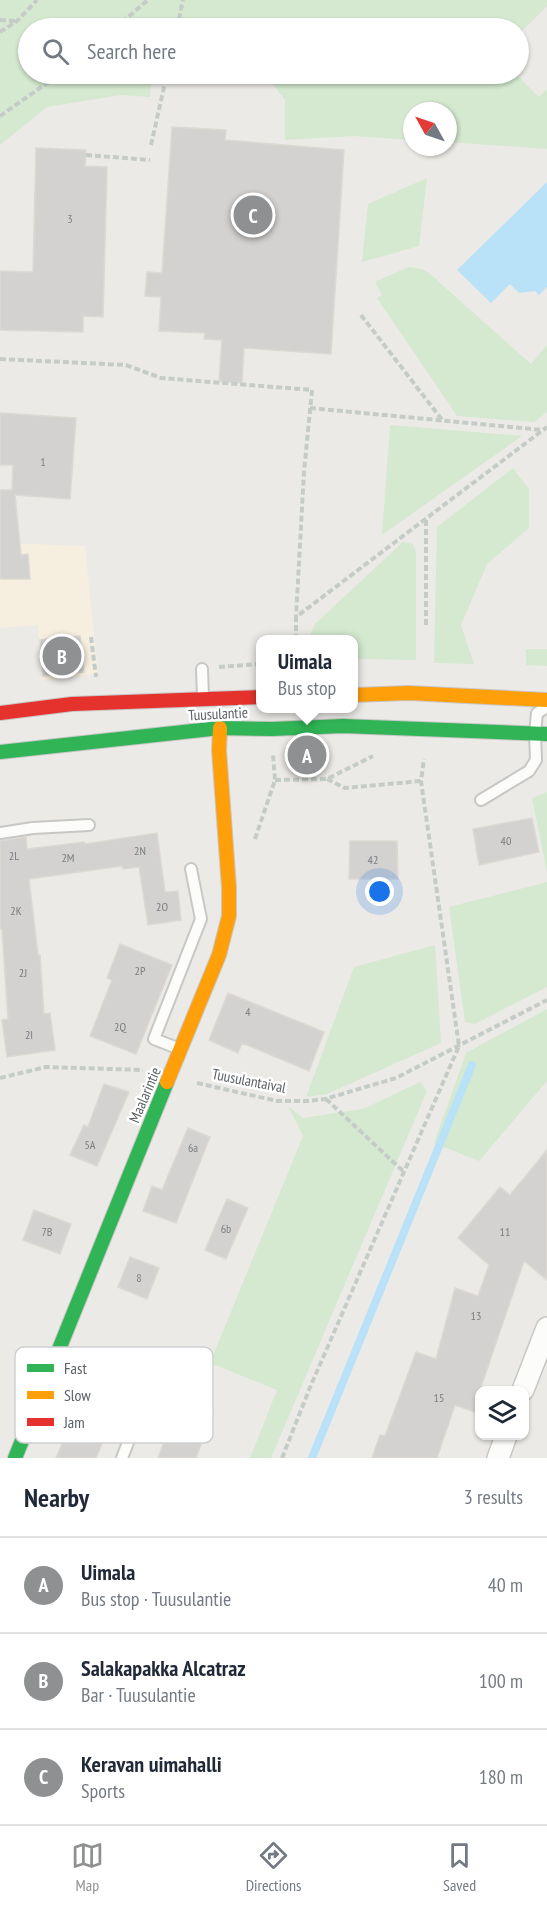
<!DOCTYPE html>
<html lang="en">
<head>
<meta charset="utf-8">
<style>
	:root { --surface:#fff; --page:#f2f2f3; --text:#1f2937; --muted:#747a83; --line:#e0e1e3; --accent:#8e9092 }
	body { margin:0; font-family:"PT Sans Narrow",sans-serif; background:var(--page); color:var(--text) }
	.controls { position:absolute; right:18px; bottom:18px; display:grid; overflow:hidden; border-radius:12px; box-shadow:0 2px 4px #0004 }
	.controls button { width:54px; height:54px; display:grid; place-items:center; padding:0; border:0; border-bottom:2px solid var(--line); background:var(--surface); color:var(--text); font:30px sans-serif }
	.compass { position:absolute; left:403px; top:102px; width:54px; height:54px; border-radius:50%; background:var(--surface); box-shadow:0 2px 4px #0004; rotate:310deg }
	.you { position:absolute; left:380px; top:892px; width:21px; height:21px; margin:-15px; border:4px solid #fff; border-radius:50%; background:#1a73e8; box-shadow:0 0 0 9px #1a73e833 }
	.badge { display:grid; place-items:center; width:39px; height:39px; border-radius:50%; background:var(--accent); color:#fff; font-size:20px; font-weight:700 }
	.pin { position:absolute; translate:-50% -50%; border:3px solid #fff; box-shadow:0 2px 6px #0006 }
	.popup { position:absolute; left:256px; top:635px; width:102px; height:78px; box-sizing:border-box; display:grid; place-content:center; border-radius:12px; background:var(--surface); filter:drop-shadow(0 2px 4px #0005); font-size:20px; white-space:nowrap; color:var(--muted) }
	.popup b { font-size:22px; color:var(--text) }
	.popup::after { content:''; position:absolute; left:50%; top:100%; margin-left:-12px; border:12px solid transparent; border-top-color:var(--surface) }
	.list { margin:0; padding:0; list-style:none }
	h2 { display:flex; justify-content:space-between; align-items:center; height:78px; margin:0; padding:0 24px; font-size:26px }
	h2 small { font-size:20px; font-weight:400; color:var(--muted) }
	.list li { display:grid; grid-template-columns:39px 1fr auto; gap:18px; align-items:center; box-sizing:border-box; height:96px; padding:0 24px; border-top:2px solid var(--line) }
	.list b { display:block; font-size:22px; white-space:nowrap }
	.list p { margin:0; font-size:20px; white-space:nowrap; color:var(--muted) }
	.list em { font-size:20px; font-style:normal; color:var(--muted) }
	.icon { flex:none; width:33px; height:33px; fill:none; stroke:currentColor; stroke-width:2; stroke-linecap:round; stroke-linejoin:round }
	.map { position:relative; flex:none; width:547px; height:1458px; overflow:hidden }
	.search { position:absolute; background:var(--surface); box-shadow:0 2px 4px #0004; left:18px; right:18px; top:18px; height:66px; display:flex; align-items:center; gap:15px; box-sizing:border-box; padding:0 21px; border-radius:33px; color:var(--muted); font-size:22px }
	.sheet { height:366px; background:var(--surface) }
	nav { display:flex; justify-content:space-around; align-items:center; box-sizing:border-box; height:84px; border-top:2px solid var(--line); background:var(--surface); font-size:16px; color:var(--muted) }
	nav a { display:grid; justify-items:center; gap:3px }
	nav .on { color:var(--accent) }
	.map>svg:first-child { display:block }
</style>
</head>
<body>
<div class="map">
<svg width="547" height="1458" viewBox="0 0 547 1458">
	<rect width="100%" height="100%" fill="#eceae6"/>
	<!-- commercial -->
	<path fill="#f6eede" d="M0,543L85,546L98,674L42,680L38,625L0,628Z"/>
	<!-- green -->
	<path fill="#d4e9cf" d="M0,0H547V6L519,34L518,28H28V74H152L150,97L121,95L47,107L0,145Z
		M265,74H516L539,97L547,89V149L448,142V111H412V140L353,136L285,140V100Z
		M427,178L419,246L362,262L368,204Z
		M408,267L422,269L429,273L531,364L547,345V412L534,422L457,416L377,298L382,295L375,282Z
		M390,425L522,436L382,535Z
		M513,468L529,489V528L487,564L461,625L474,664L434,663L437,527Z
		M403,542L413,544L416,553V660L354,659V640L308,639L315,624Z
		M526,649H547V666L526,665Z
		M547,792V872L532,798Z
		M547,882V987L475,1024L465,1022L449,907Z
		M435,945L441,1043L327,1094L306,1097L354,967Z
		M547,1009V1081L479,1161L434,1143L466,1053Z
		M420,1082L427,1091L271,1458H250L277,1390L210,1363L303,1136L288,1106L303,1118L363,1109Z"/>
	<!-- water -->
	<path fill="#b9e2f8" d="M547,182V287L539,295L535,291L519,293L510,284L491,303L457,270Z"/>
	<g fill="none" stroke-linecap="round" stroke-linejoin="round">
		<!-- stream -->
		<path stroke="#b9e2f8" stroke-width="8" d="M312,1458L472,1065"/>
	</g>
	<!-- building -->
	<path fill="#d4d2d0" stroke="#dcd9d4" stroke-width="1.5" d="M172,127L226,130L225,140L344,150L331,354L244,348L242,383L219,381L222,340L204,339L205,333L159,331L161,297L145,296L147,272L162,273Z
		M36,148L86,150L85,166L107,167L103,317L83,316V332L0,330V271L33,272Z
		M0,413L76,418L70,499L15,495L21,555L28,554L30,579H0V490H12L13,465H0Z
		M80,636L84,672L43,676L40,640Z
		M532,818L539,852L479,865L473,829Z
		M157,833L165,892L178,891L181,920L148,925L139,867L123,869L122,866L29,879L38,955H40L44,1014L50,1013L55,1050L7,1057L2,1020L8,1019L2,929H0V841L26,837L27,849L84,842L85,844Z
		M350,841H397L398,879H349Z
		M120,944L172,965L136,1054L90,1036L112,980L107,978Z
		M228,993L324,1032L309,1071L242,1043L238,1053L209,1040Z
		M104,1084L129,1092L97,1166L70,1155L84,1125L88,1127Z
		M188,1128L210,1137L176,1223L143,1211L152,1186L162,1190Z
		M547,1150V1280L524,1261L480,1390V1414L455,1405L437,1458H372L380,1435L385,1436L416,1352L436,1359L455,1288L478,1296L489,1265L458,1238L500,1187L510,1195Z
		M227,1199L248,1208L226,1259L205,1250Z
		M34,1210L71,1224L60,1254L23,1240Z
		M130,1257L159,1268L147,1299L118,1287Z
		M180,1400L213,1413L196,1458H158Z
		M76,1411L110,1425L96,1458H56Z"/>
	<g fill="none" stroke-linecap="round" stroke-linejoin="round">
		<!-- lane casing -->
		<g stroke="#c7c7c6" stroke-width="14">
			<path id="lane" d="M202,669L203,697
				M481,800L529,771L536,760L535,733L537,713L547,707
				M0,833L33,828L89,825
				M180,1049L154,1039L201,919L191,869
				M122,1458L139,1414L130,1403"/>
		</g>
		<!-- street casing -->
		<g stroke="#c7c7c6" stroke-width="24">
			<path id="street" d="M523,1390L547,1328
				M498,1458L506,1436"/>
		</g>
		<!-- fast casing -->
		<g stroke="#c7c7c7" stroke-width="16">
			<path id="fast" d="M0,752L220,728L272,729L343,726L547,734
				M15,1458L167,1082"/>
		</g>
		<!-- slow casing -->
		<g stroke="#c7c7c7" stroke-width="16">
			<path id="slow" d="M354,695L409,693L547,700
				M167,1082L219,955L229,916V888L219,750L220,728"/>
		</g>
		<!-- jam casing -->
		<g stroke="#c7c7c7" stroke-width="16">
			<path id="jam" d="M0,713L72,704L260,697"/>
		</g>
		<!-- path -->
		<path stroke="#c5ccc8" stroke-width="4" stroke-dasharray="6 3" stroke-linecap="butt" d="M0,20L17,21
			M115,28L148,0
			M177,28L183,0
			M0,32L17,21L37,0
			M0,116L60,74
			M151,145L167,74
			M86,155L150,160
			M361,315L443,421
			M0,359L126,365L161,378L312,390L304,472L296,617
			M310,408L543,430
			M426,625V518
			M91,637L96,677
			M296,640V617L547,427
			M219,667L260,664
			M327,779L345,788L421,781
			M275,780L327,779L373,756
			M255,839L275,780L273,754
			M0,1078L46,1067L143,1070
			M197,1083L277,1101H307L325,1099L396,1078L547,1000
			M326,1099L404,1172
			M282,1458L311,1385L459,1046L421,781L424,759"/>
		<!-- lane -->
		<use href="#lane" stroke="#fcfcfb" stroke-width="10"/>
		<!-- street -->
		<use href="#street" stroke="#fcfcfb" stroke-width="21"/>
		<!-- fast -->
		<use href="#fast" stroke="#30b455" stroke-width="14"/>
		<!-- slow -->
		<use href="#slow" stroke="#ff9f0a" stroke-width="14"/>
		<!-- jam -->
		<use href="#jam" stroke="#e5322d" stroke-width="14"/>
	</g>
	<g text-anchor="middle" stroke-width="5" stroke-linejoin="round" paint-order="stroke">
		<!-- number labels -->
		<g font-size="12" fill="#7a7e81">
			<text x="70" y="223">3</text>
			<text x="43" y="466">1</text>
			<text x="506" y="845">40</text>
			<text x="140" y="855">2N</text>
			<text x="14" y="860">2L</text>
			<text x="68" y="862">2M</text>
			<text x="373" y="864">42</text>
			<text x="162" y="911">2O</text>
			<text x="16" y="915">2K</text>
			<text x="140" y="975">2P</text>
			<text x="23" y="977">2J</text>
			<text x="248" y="1016">4</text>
			<text x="120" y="1031">2Q</text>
			<text x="29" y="1039">2I</text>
			<text x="90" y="1149">5A</text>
			<text x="193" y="1152">6a</text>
			<text x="226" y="1233">6b</text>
			<text x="47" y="1236">7B</text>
			<text x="505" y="1236">11</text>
			<text x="139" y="1282">8</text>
			<text x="476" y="1320">13</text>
			<text x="439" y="1402">15</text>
		</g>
		<!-- street labels -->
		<g font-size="15" fill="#5b6065" stroke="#fff">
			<text transform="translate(218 714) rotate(-3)" y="5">Tuusulantie</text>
			<text transform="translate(249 1081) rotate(11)" y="5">Tuusulantaival</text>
			<text transform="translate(145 1095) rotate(-67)" y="5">Maalarintie</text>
		</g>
	</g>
	<!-- legend -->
	<rect x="15" y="1347" width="198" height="96" rx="9" fill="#fff" stroke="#cecfd1" stroke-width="1.5"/>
	<rect x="27" y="1364" width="27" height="8" fill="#30b455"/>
	<rect x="27" y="1391" width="27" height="8" fill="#ff9f0a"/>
	<rect x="27" y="1418" width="27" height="8" fill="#e5322d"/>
	<g font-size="16" fill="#5b6065">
		<text x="64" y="1374">Fast</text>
		<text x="64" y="1401">Slow</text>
		<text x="64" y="1428">Jam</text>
	</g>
</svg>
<div class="controls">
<button><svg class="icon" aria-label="layers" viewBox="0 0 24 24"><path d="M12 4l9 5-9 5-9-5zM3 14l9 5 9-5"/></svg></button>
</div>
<svg class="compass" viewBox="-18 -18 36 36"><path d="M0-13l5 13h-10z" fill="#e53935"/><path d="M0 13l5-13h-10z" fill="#747a83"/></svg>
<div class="you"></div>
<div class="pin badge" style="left:307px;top:755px">A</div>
<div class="popup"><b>Uimala</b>Bus stop</div>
<div class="pin badge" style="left:62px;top:656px">B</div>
<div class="pin badge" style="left:253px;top:215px">C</div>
<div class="search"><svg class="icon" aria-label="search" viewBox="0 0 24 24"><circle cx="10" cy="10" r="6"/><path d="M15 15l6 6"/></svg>Search here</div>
</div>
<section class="sheet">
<h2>Nearby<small>3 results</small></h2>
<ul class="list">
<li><span class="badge">A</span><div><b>Uimala</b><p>Bus stop · Tuusulantie</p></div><em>40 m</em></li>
<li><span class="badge">B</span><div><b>Salakapakka Alcatraz</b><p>Bar · Tuusulantie</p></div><em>100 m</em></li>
<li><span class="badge">C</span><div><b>Keravan uimahalli</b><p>Sports</p></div><em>180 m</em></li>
</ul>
</section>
<nav>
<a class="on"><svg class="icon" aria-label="map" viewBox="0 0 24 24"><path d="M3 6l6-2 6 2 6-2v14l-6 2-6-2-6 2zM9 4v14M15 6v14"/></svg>Map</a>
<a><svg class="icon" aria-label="directions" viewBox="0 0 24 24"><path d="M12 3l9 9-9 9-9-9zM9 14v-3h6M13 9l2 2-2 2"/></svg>Directions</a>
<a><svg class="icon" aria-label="saved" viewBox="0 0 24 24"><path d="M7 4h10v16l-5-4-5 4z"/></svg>Saved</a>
</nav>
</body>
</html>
